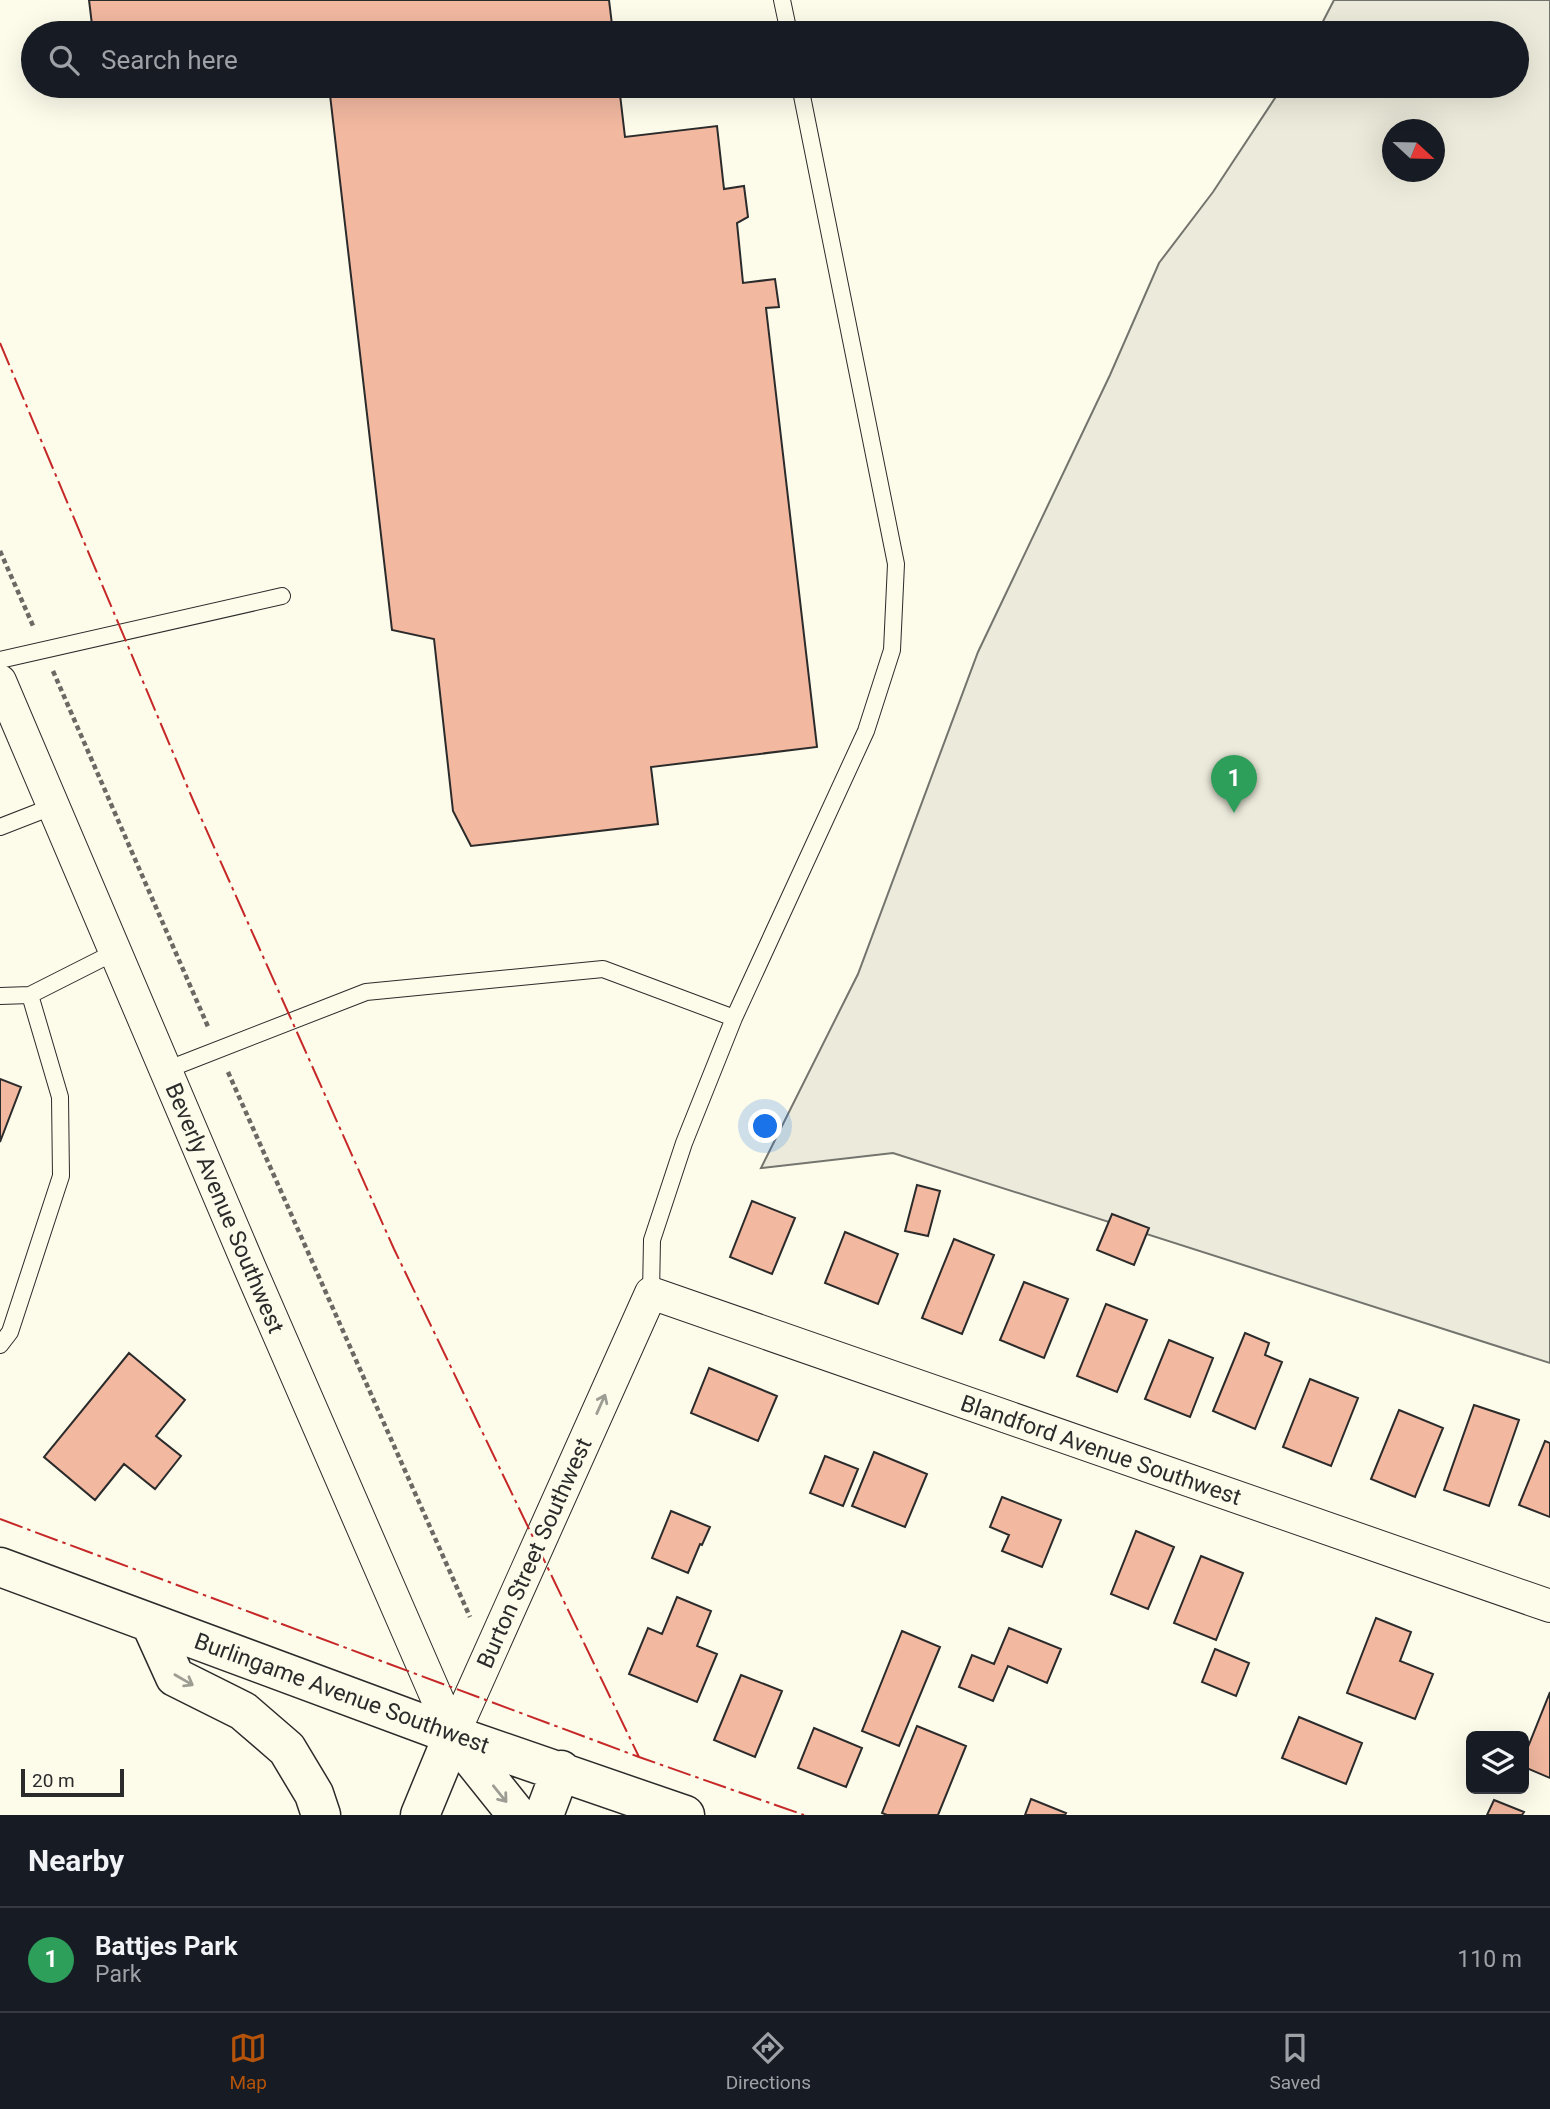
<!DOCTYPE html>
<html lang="en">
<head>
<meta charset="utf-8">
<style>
	:root { --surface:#171b24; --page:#242831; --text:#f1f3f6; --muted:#9ea1a6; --line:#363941; --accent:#b45309 }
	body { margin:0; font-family:Roboto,sans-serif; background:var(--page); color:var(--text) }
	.controls { position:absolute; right:21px; bottom:21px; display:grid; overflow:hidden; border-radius:10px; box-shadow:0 7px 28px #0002 }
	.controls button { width:63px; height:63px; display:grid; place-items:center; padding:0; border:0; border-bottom:2px solid var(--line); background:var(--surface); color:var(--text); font:35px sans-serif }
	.compass { position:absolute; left:1382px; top:119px; width:63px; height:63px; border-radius:50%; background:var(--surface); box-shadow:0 7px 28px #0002; rotate:112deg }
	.scale { position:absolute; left:21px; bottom:18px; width:103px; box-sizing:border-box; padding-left:7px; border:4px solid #2b2b2b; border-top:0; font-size:19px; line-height:24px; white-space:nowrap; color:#2b2b2b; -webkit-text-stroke:5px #fdfbea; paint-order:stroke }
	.you { position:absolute; left:766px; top:1127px; width:24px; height:24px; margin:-18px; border:5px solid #fff; border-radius:50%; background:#1a73e8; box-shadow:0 0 0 10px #1a73e833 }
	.badge { display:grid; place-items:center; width:46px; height:46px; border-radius:50%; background:var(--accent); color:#fff; font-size:23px; font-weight:700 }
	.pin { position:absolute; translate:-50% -58px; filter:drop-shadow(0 2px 4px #0008) }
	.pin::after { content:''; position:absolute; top:37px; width:24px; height:21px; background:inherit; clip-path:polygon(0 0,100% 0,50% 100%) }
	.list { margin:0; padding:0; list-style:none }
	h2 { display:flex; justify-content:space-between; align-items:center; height:91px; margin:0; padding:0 28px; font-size:30px }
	h2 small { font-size:23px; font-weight:400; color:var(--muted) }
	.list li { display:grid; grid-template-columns:46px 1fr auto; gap:21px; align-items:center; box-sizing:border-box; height:105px; padding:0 28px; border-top:2px solid var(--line) }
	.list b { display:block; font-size:26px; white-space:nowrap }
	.list p { margin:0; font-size:23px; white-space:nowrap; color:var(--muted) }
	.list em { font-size:23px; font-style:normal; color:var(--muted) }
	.icon { flex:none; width:38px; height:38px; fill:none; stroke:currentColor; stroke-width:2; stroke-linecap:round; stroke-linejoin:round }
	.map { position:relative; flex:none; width:1550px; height:1815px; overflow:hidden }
	.search { position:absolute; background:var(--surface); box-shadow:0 7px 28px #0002; left:21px; right:21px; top:21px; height:77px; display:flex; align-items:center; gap:18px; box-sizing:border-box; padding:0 24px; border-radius:38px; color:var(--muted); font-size:26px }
	.sheet { height:196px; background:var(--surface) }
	nav { display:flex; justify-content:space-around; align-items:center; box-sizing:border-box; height:98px; border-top:2px solid var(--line); background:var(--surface); font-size:19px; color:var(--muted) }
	nav a { display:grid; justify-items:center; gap:4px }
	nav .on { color:var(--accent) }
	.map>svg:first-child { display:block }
</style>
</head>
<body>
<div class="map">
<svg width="1550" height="1815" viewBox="0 0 1550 1815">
	<rect width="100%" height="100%" fill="#fdfbea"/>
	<!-- green -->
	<path fill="#ecebdb" stroke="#74746e" stroke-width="2" fill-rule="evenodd" d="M1334,0H1550V1363L893,1153L761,1168L858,974L978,652L1110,375L1159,263L1213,192L1283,86H1517V33H1317ZM1392,130H1434V172H1392Z"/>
	<!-- building -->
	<path fill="#f2b8a0" stroke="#2b2b2b" stroke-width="2" d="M89,0H609L613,33H93Z
		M329,86H619L625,137L717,126L724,189L744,186L748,217L737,223L743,283L775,279L779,307L766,308L817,747L651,767L658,824L471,846L453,811L434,639L392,630Z
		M0,1079L21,1087L0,1142Z
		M917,1185L940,1191L928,1236L905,1231Z
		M752,1201L795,1218L772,1274L730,1257Z
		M1112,1214L1149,1228L1134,1265L1097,1250Z
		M845,1232L898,1254L878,1304L825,1283Z
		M954,1239L994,1255L962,1334L922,1318Z
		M1024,1282L1068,1299L1044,1358L1000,1340Z
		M1106,1304L1147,1320L1117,1392L1077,1376Z
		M1245,1333L1269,1343L1265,1355L1282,1362L1255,1429L1213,1411Z
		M1169,1340L1213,1358L1190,1417L1145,1399Z
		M129,1353L185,1400L156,1436L181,1456L155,1489L124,1464L95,1500L44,1457Z
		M709,1368L777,1396L758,1441L691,1413Z
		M1310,1379L1358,1398L1331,1466L1283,1447Z
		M1474,1405L1519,1420L1489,1506L1444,1490Z
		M1399,1410L1443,1428L1415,1497L1371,1479Z
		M1545,1441L1550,1443V1517L1519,1505Z
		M874,1452L927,1474L905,1527L852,1506Z
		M825,1456L858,1469L843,1506L810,1493Z
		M1002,1497L1061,1520L1042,1567L1002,1551L1009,1535L990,1527Z
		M671,1511L710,1527L702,1545L700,1544L688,1573L652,1558Z
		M1136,1531L1174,1547L1148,1609L1111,1594Z
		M1201,1556L1243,1573L1216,1640L1174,1623Z
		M677,1597L711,1611L697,1646L717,1654L697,1702L629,1674L648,1628L662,1634Z
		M1376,1618L1411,1632L1400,1661L1433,1674L1415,1719L1347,1693Z
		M1009,1628L1061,1649L1047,1683L1008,1666L993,1701L959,1687L972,1655L994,1664Z
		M902,1631L940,1647L899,1746L862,1731Z
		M1215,1649L1249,1663L1236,1696L1202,1682Z
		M741,1675L782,1691L755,1757L714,1740Z
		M1550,1692V1778L1524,1767V1757Z
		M1299,1717L1362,1743L1346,1784L1282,1758Z
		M917,1726L966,1746L938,1815H887L882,1813Z
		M814,1728L862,1748L846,1787L798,1768Z
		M1031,1799L1066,1813L1065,1815H1025Z
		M1494,1800L1524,1812L1522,1815H1487Z"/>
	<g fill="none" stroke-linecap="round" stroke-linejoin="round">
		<!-- lane casing -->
		<g stroke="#2b2b2b" stroke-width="18">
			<path id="lane" d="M782,0L789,33
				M0,660L282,596
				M0,827L54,806
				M0,996L30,995
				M166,1070L366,992L603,969L734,1018L866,731L892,650L896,564L800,86
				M651,1293L652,1240L684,1143L734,1018
				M0,1345L10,1332L61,1176L60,1097L30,995L115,952"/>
		</g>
		<!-- street casing -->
		<g stroke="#2b2b2b" stroke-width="34">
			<path id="street" d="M0,681L249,1266L453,1735
				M453,1735L651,1293L1550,1606"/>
		</g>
		<!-- secondary casing -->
		<g stroke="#2b2b2b" stroke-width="41">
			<path id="secondary" d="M0,1567L453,1735L685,1815
				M151,1624L175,1677L243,1711L287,1749L314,1794L321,1815
				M453,1735L517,1815
				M420,1815L453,1735
				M544,1815L561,1770"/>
		</g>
		<!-- path -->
		<path stroke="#6a6964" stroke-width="4.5" stroke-dasharray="5 3.5" stroke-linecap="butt" d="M0,551L34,628
			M53,671L209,1029
			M228,1072L470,1617"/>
		<!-- lane -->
		<use href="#lane" stroke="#fdfbea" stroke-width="16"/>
		<!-- street -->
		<use href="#street" stroke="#fdfbea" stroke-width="32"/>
		<!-- secondary -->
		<use href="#secondary" stroke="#fdfbea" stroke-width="38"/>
		<!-- power -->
		<path stroke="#c62828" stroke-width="2" stroke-dasharray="24 5 3.5 5" stroke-linecap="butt" d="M0,343L193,800L394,1249L639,1757
			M0,1519L639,1757L804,1815"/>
	</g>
	<!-- one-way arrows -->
	<defs><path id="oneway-shaft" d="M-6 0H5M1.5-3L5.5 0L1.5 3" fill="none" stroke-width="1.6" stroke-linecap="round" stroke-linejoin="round" transform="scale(1.75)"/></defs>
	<g stroke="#9e9d94">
		<use href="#oneway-shaft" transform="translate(601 1404) rotate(-66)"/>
		<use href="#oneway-shaft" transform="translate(184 1680) rotate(30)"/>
		<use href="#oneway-shaft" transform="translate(500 1794) rotate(51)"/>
	</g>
	<g text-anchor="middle" stroke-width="5" stroke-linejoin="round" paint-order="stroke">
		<!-- street labels -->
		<g font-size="23" fill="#2b2b2b" stroke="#fdfbea">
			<text transform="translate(225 1208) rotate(67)" y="8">Beverly Avenue Southwest</text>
			<text transform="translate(1101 1450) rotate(19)" y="8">Blandford Avenue Southwest</text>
			<text transform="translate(534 1553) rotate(-66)" y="8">Burton Street Southwest</text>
			<text transform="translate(342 1693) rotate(20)" y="8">Burlingame Avenue Southwest</text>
		</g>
	</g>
</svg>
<div class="controls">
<button><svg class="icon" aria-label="layers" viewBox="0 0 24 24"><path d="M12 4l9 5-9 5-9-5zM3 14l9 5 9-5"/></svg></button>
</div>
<svg class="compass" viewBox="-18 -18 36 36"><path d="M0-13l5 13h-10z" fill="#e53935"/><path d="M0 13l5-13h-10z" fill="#9ea1a6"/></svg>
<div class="scale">20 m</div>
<div class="you"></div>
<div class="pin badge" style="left:1234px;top:813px;background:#2e9e5b">1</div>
<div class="search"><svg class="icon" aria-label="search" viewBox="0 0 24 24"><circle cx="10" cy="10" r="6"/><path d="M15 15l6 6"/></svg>Search here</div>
</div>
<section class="sheet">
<h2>Nearby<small></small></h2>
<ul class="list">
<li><span class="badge" style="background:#2e9e5b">1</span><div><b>Battjes Park</b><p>Park</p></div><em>110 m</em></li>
</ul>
</section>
<nav>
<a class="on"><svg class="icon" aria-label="map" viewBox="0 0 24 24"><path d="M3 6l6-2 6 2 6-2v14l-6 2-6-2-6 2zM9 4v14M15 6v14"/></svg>Map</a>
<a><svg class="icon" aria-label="directions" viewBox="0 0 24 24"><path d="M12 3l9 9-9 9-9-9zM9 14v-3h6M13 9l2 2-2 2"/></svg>Directions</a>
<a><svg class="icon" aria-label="saved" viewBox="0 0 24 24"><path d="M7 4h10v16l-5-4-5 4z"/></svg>Saved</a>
</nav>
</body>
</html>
